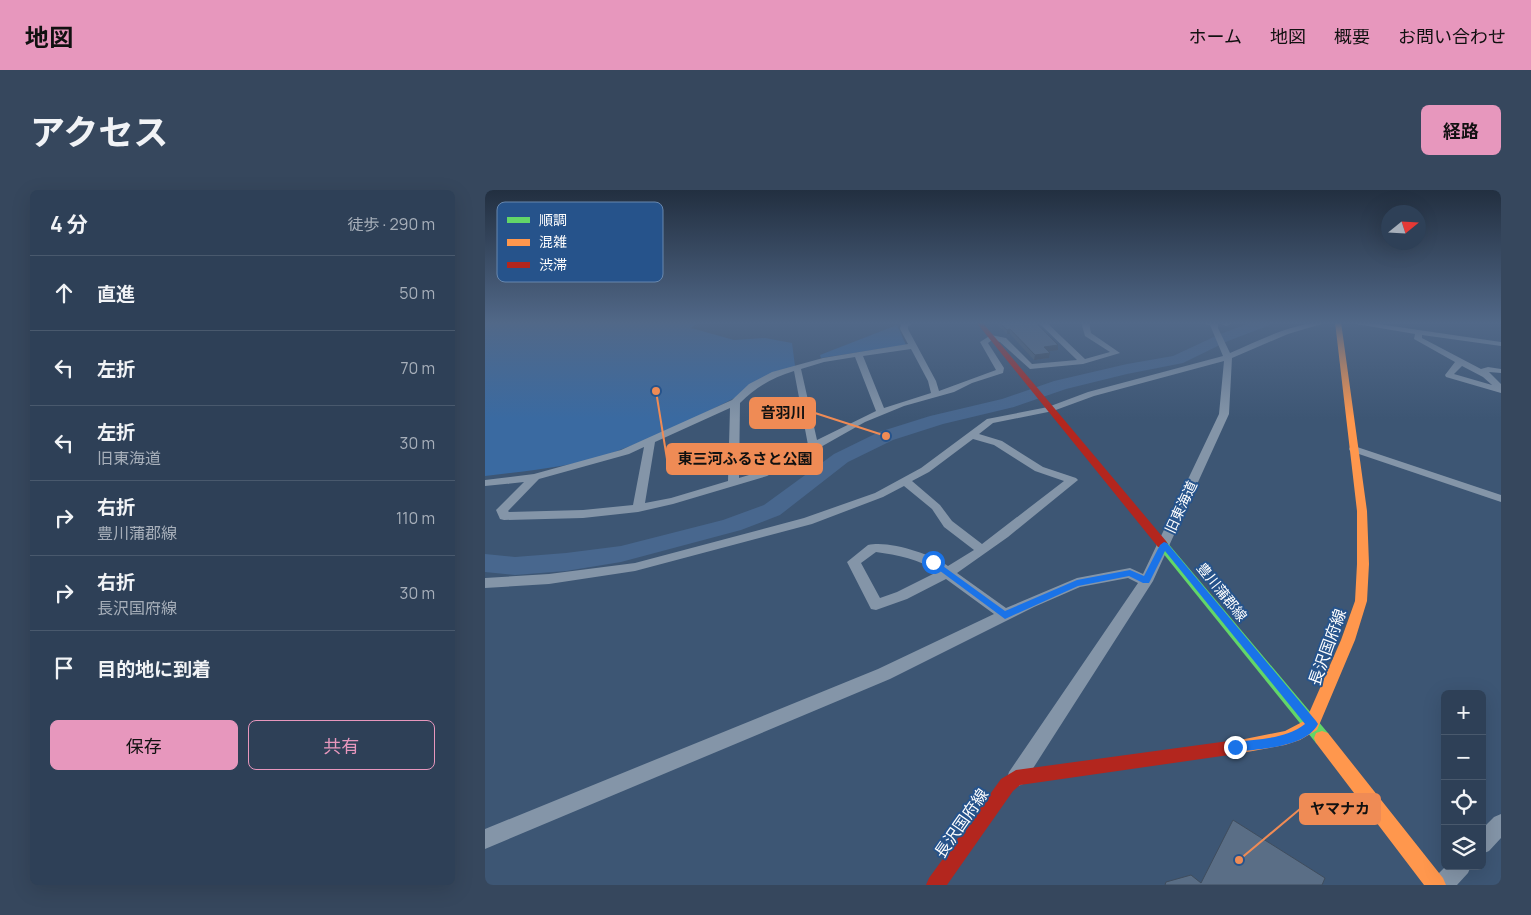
<!DOCTYPE html>
<html lang="ja">
<head>
<meta charset="utf-8">
<style>
	:root { --surface:#2e4057; --page:#36475d; --text:#f1f3f6; --muted:#a7afba; --line:#49596d; --accent:#e797bd }
	body { margin:0; font-family:Manrope,"Noto Sans JP",sans-serif; background:var(--page); color:var(--text) }
	.controls { position:absolute; right:15px; bottom:15px; display:grid; overflow:hidden; border-radius:8px; box-shadow:0 5px 20px #0002 }
	.controls button { width:45px; height:45px; display:grid; place-items:center; padding:0; border:0; border-bottom:1px solid var(--line); background:var(--surface); color:var(--text); font:25px sans-serif }
	.compass { position:absolute; left:896px; top:15px; width:45px; height:45px; border-radius:50%; background:var(--surface); box-shadow:0 5px 20px #0002; rotate:72deg }
	.stop { position:absolute; width:15px; height:15px; margin:-11px; border:4px solid #1a73e8; border-radius:50%; background:#fff }
	.stop.end { background:#1a73e8; border-color:#fff; box-shadow:0 1px 5px #0008 }
	.list { margin:0; padding:0; list-style:none }
	h2 { display:flex; justify-content:space-between; align-items:center; height:65px; margin:0; padding:0 20px; font-size:21px }
	h2 small { font-size:16px; font-weight:400; color:var(--muted) }
	.list li { display:grid; grid-template-columns:32px 1fr auto; gap:15px; align-items:center; box-sizing:border-box; height:75px; padding:0 20px; border-top:1px solid var(--line) }
	.list b { display:block; font-size:19px; white-space:nowrap }
	.list p { margin:0; font-size:16px; white-space:nowrap; color:var(--muted) }
	.list em { font-size:16px; font-style:normal; color:var(--muted) }
	.actions { display:flex; gap:10px; padding:15px 20px }
	.actions a { flex:1; padding:11px 0; border:1px solid var(--accent); border-radius:8px; text-align:center; font-size:18px; color:var(--accent) }
	.actions .main { background:var(--accent); color:#111 }
	.icon { flex:none; width:28px; height:28px; fill:none; stroke:currentColor; stroke-width:2; stroke-linecap:round; stroke-linejoin:round }
	.map { position:relative; flex:none; width:1016px; height:695px; overflow:hidden; border-radius:8px }
	header { display:flex; align-items:center; gap:30px; box-sizing:border-box; height:70px; padding:0 25px; background:var(--accent); color:#111 }
	header strong { font-size:24px }
	nav { display:flex; gap:28px; margin-inline-start:auto; font-size:18px }
	.intro { display:flex; align-items:center; justify-content:space-between; box-sizing:border-box; height:120px; padding:0 30px }
	h1 { margin:0; font-size:35px }
	.button { padding:12px 22px; border-radius:8px; background:var(--accent); color:#111; font-size:18px; font-weight:700 }
	main { display:flex; gap:30px; padding:0 30px }
	aside { flex:1; background:var(--surface); border-radius:8px; box-shadow:0 5px 20px #0002 }
	.map>svg:first-child { display:block }
</style>
</head>
<body>
<header>
<strong>地図</strong>
<nav><a>ホーム</a><a>地図</a><a>概要</a><a>お問い合わせ</a></nav>
</header>
<div class="intro"><h1>アクセス</h1><a class="button">経路</a></div>
<main>
<aside>
<h2>4 分<small>徒歩 · 290 m</small></h2>
<ul class="list">
<li><svg class="icon" aria-label="ahead" viewBox="0 0 24 24"><path d="M12 20V5M6 11l6-6 6 6"/></svg><div><b>直進</b></div><em>50 m</em></li>
<li><svg class="icon" aria-label="left" viewBox="0 0 24 24"><path d="M17 20v-9H6M10 6l-5 5 5 5"/></svg><div><b>左折</b></div><em>70 m</em></li>
<li><svg class="icon" aria-label="left" viewBox="0 0 24 24"><path d="M17 20v-9H6M10 6l-5 5 5 5"/></svg><div><b>左折</b><p>旧東海道</p></div><em>30 m</em></li>
<li><svg class="icon" aria-label="right" viewBox="0 0 24 24"><path d="M7 20v-9h11M14 6l5 5-5 5"/></svg><div><b>右折</b><p>豊川蒲郡線</p></div><em>110 m</em></li>
<li><svg class="icon" aria-label="right" viewBox="0 0 24 24"><path d="M7 20v-9h11M14 6l5 5-5 5"/></svg><div><b>右折</b><p>長沢国府線</p></div><em>30 m</em></li>
<li><svg class="icon" aria-label="arrive" viewBox="0 0 24 24"><path d="M6 21V4h12l-3 4 3 4H6"/></svg><div><b>目的地に到着</b></div></li>
</ul>
<div class="actions"><a class="main">保存</a><a>共有</a></div>
</aside>
<div class="map">
<svg width="1016" height="695" viewBox="0 0 1016 695">
	<rect width="100%" height="100%" fill="#3d5674"/>
	<!-- green -->
	<path fill="#3a6aa1" d="M0,132H215L206,138L249,150L280,148L307,153L310,176C250,208 191,240 127,263C87,277 42,281 0,286Z
		M412,135L421,155L336,168L335,165Z"/>
	<g fill="none" stroke-linecap="round" stroke-linejoin="round">
		<!-- river -->
		<path fill="#48678e" fill-rule="evenodd" d="M767,132H787L785,135L743,151L698,173L642,184L581,199L529,217L458,234L408,250L363,272L295,325L256,340L136,372L81,381L30,385L0,382V364L30,367L81,363L136,356L238,330L279,315L349,264L394,242L445,226L517,209L569,191L642,174L688,166L733,145Z"/>
		<!-- street -->
		<path fill="#8495a8" fill-rule="evenodd" d="M420,132H431L423,136V139L451,191L454,201L511,180L495,152L506,145L521,148L547,174L592,170L553,132H561L600,169L625,162L600,146L596,132H604L606,143L635,163L598,174L545,179L515,152L507,150L503,153L519,178L518,183L487,193L469,202L419,216L380,232L334,258L333,260L282,286L188,314L153,322L98,328L19,330L15,329L11,320L39,292L0,296V290L49,284L136,260L247,210L264,194L287,182L338,168L423,154L415,139L416,133ZM426,159L443,191L446,203L399,218L378,166ZM370,167L391,221L332,250L316,179L339,172ZM309,181L323,255L274,282L254,288L255,213C271,197 287,188 309,181ZM245,218L243,291L186,308L160,313L170,252ZM159,257L148,315L98,320L24,322L23,321L54,289L144,264Z
			M710,132H733V138L745,163C776,150 808,132 843,132L803,144L747,168L744,224L668,391L538,594L531,597L524,594L522,588L524,582L653,393L643,388L595,397L549,417L405,489L0,659V639L393,479L509,424L461,389L422,409L391,420L386,419L362,372L383,355C404,350 446,364 463,376L489,360L459,337L447,319L419,296L398,307L327,334L150,381L64,394L0,398V388L64,384L150,373L319,328L390,303L436,278L502,229L563,217L603,202L738,166L725,135ZM739,171L734,224L658,384L645,378L592,388L521,418L472,383L523,347L593,290L591,288L558,277L517,251L494,244L508,233L568,221L609,206ZM488,249L509,255L550,281L579,291L497,354L467,331L455,315L427,291L444,282ZM391,362C412,365 435,369 452,382L412,402L395,408L376,373Z
			M740,132H750L741,136L737,134Z
			M860,132H879L1016,152V156L937,145V148L996,179L1003,177L1016,179V183L1004,182L1016,194V203L961,187L960,185L970,172L929,149L930,144ZM977,176L998,187L1007,195L969,184Z
			M869,256L1016,305V312L865,261L864,259L865,257Z
			M1016,624V648L1004,661L997,664V639L1009,627Z
			M961,676H986L983,683L972,695H947L950,687Z"/>
		<!-- fast -->
		<path fill="#63d668" fill-rule="evenodd" d="M677,350L681,351L843,543L845,548L843,553L837,555L831,553L673,357L671,354L673,351Z"/>
		<!-- slow -->
		<path fill="#ff974d" fill-rule="evenodd" d="M850,132H856L882,321L884,374L882,411L870,450L832,540L815,550L800,555L751,564L745,562L743,557L745,552L800,541L821,530L856,450L870,411L872,374V321Z
			M837,541L843,543L958,688L961,695H939L831,553L829,548L831,543Z"/>
		<!-- jam -->
		<path fill="#b3261e" fill-rule="evenodd" d="M491,132H497L681,351L683,354L681,357H673Z
			M751,550L757,552L759,557L757,562L751,564L535,595L528,601L462,695H441L444,688L516,589L531,580Z"/>
	</g>
	<!-- wall -->
	<path fill="#4d5f73" d="M510,132H550L573,160L563,161L565,163L564,168L549,170L525,144H522Z"/>
	<!-- shaded-wall -->
	<path fill="#3f4d5e" d="M525,139V144H522V140Z
		M573,155V160L559,162V157Z
		M565,163L564,168L549,170L550,165Z"/>
	<!-- building -->
	<path fill="#5a6e86" stroke="#3f4d5e" d="M514,132H550L573,155L559,157L565,163L550,165L525,139L522,140Z
		M748,630L840,688L837,695H680L681,692L706,685L716,693Z"/>
	<!-- sky -->
	<linearGradient id="sky" x2="0" y2="1"><stop stop-color="#222f40"/><stop offset="0.58" stop-color="#516888"/><stop offset="1" stop-color="#516888" stop-opacity="0"/></linearGradient>
	<rect width="1016" height="229" fill="url(#sky)"/>
	<!-- route -->
	<path fill="#1a73e8" d="M679,352L682,353L831,531L833,534C821,558 773,559 750,562L746,561L744,557L746,553L750,552C774,549 801,549 820,534L680,361L664,393H658L644,386L593,396L520,429L443,372L445,371H451L520,421L592,390L645,380L659,386L675,355Z"/>
	<g text-anchor="middle" stroke-width="4" stroke-linejoin="round" paint-order="stroke">
		<!-- street labels -->
		<g font-size="14" fill="#fff" stroke="#26538b">
			<text transform="translate(696 317) rotate(-65)" y="5">旧東海道</text>
			<text transform="translate(737 402) rotate(51)" y="5">豊川蒲郡線</text>
		</g>
		<!-- near-street labels -->
		<g font-size="16" fill="#fff" stroke="#26538b">
			<text transform="translate(842 457) rotate(-70)" y="6">長沢国府線</text>
			<text transform="translate(476 633) rotate(-55)" y="6">長沢国府線</text>
		</g>
	</g>
	<!-- legend -->
	<rect x="12" y="12" width="166" height="80" rx="8" fill="#26538b" stroke="#6787ae" stroke-width="1"/>
	<rect x="22" y="27" width="23" height="6" fill="#63d668"/>
	<rect x="22" y="49" width="23" height="7" fill="#ff974d"/>
	<rect x="22" y="72" width="23" height="6" fill="#b3261e"/>
	<g font-size="14" fill="#fff">
		<text x="54" y="35">順調</text>
		<text x="54" y="57">混雑</text>
		<text x="54" y="80">渋滞</text>
	</g>
	<!-- callouts -->
	<path fill="none" stroke="#ef8b55" stroke-width="2" d="M401 246L330 223M171 201L182 269M754 670L815 619"/>
	<g fill="#ef8b55" stroke="#26538b" stroke-width="2">
		<circle cx="401" cy="246" r="5"/>
		<circle cx="171" cy="201" r="5"/>
		<circle cx="754" cy="670" r="5"/>
	</g>
	<g fill="#ef8b55" stroke="#ef8b55" stroke-width="2">
		<rect x="265" y="208" width="65" height="30" rx="5"/>
		<rect x="182" y="254" width="155" height="30" rx="5"/>
		<rect x="815" y="604" width="80" height="30" rx="5"/>
	</g>
	<g font-size="15" text-anchor="middle" font-weight="bold" fill="#111">
		<text x="298" y="228">音羽川</text>
		<text x="260" y="274">東三河ふるさと公園</text>
		<text x="855" y="624">ヤマナカ</text>
	</g>
</svg>
<div class="controls">
<button>+</button>
<button>−</button>
<button><svg class="icon" aria-label="locate" viewBox="0 0 24 24"><circle cx="12" cy="12" r="6"/><path d="M12 2v4M12 18v4M2 12h4M18 12h4"/></svg></button>
<button><svg class="icon" aria-label="layers" viewBox="0 0 24 24"><path d="M12 4l9 5-9 5-9-5zM3 14l9 5 9-5"/></svg></button>
</div>
<svg class="compass" viewBox="-18 -18 36 36"><path d="M0-13l5 13h-10z" fill="#e53935"/><path d="M0 13l5-13h-10z" fill="#a7afba"/></svg>
<div class="stop" style="left:448px;top:372px"></div>
<div class="stop end" style="left:750px;top:557px"></div>
</div>
</main>
</body>
</html>
